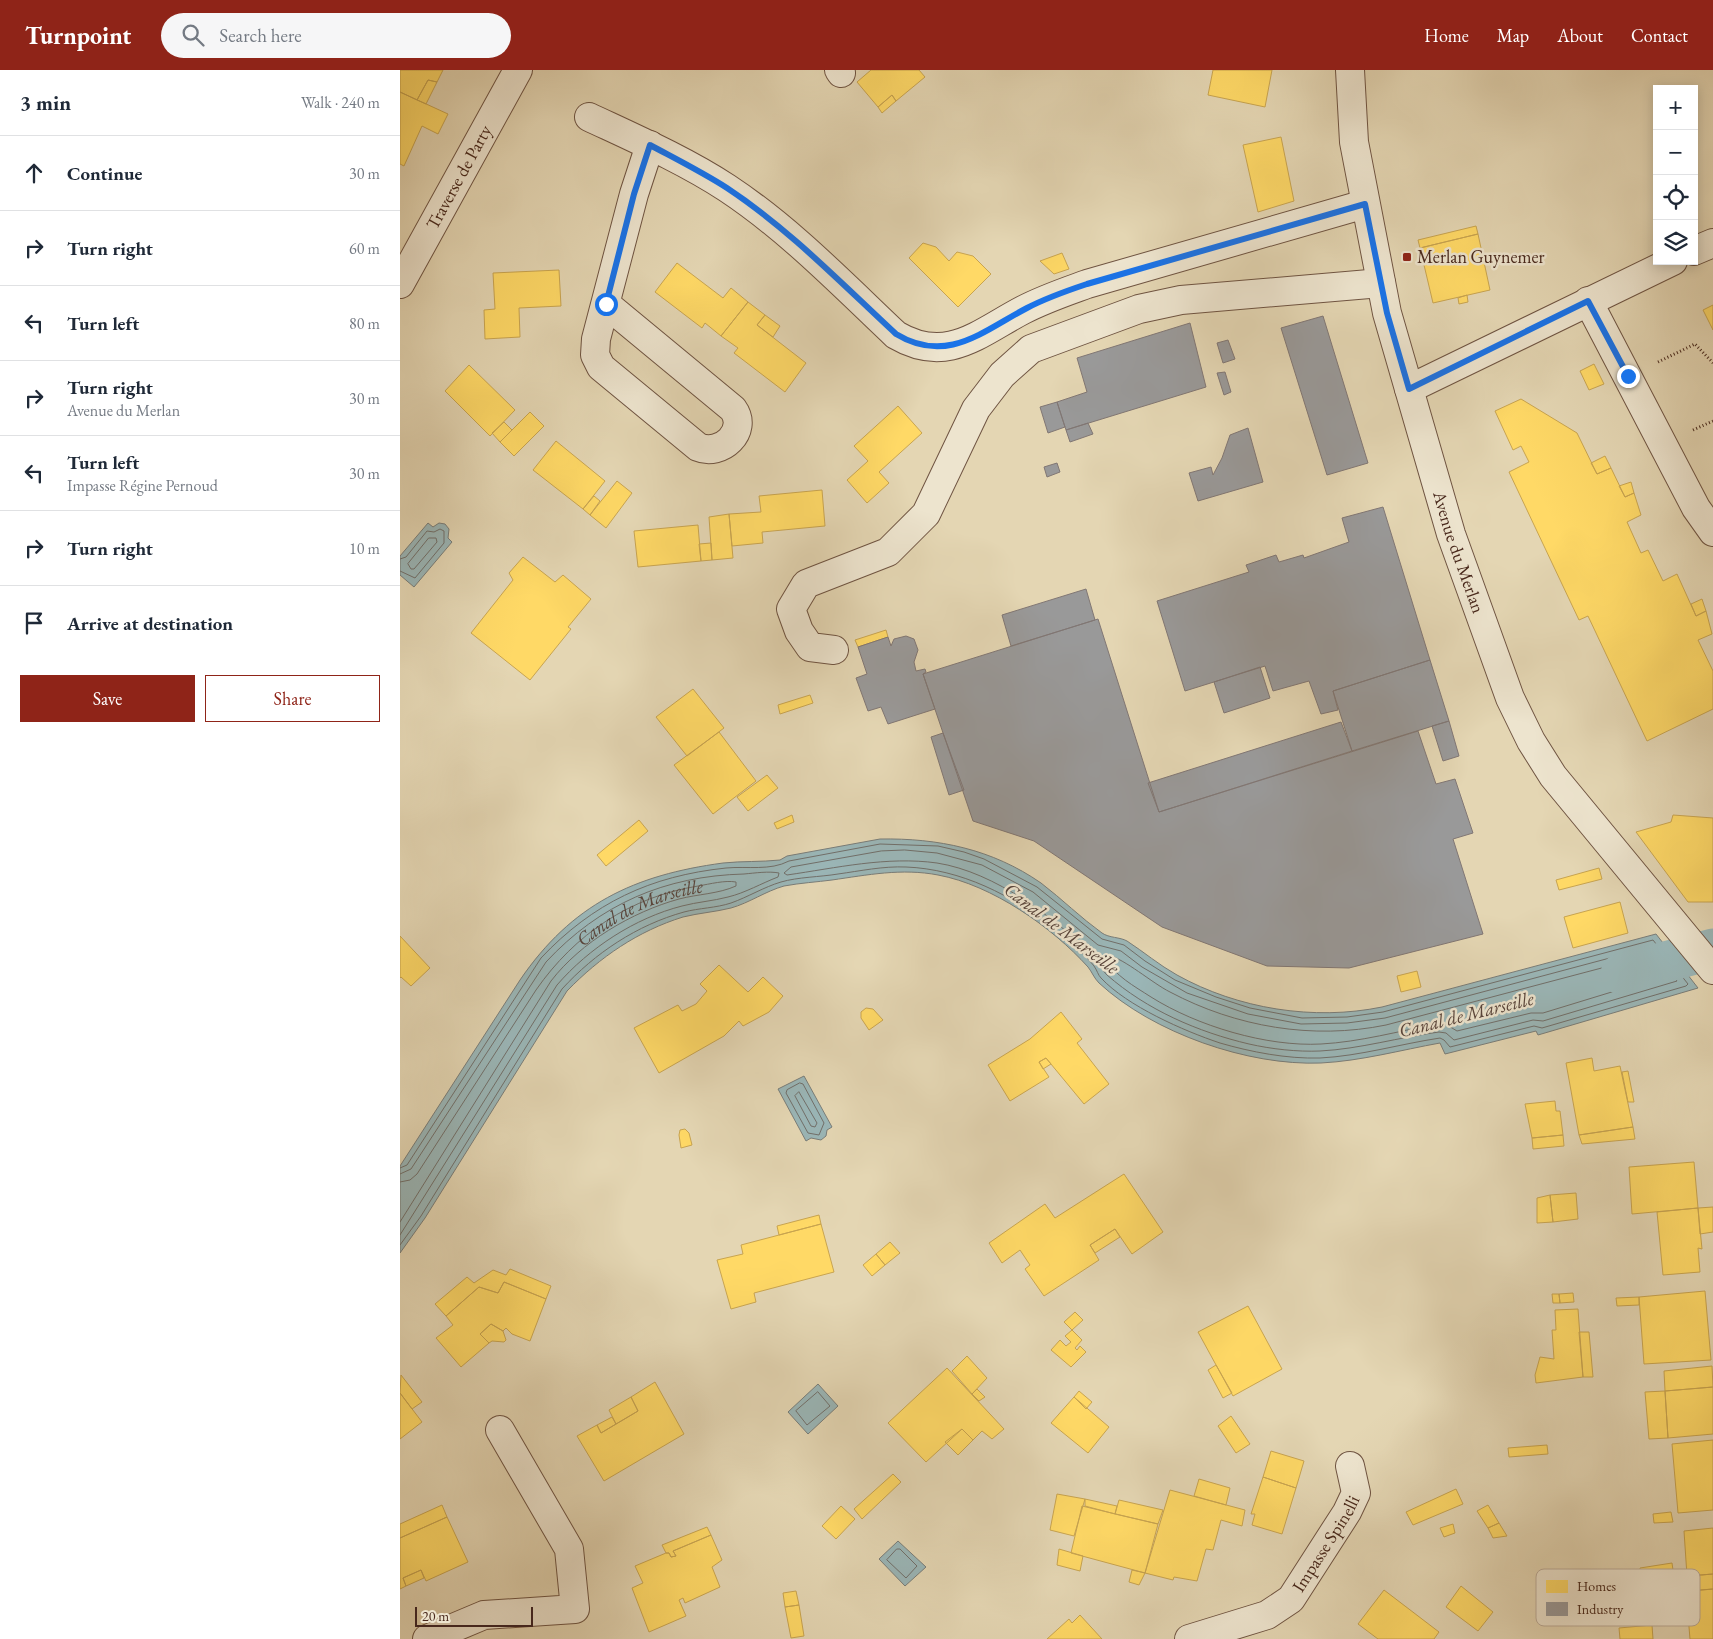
<!DOCTYPE html>
<html lang="en">
<head>
<meta charset="utf-8">
<style>
	:root { --surface:#fff; --page:#f6f6f7; --text:#1f2937; --muted:#747a83; --line:#e0e1e3; --accent:#8f2418 }
	body { margin:0; font-family:"EB Garamond",serif; background:var(--page); color:var(--text) }
	.controls { position:absolute; right:15px; top:15px; display:grid; overflow:hidden; border-radius:0px; box-shadow:0 2px 12px #0003 }
	.controls button { width:45px; height:45px; display:grid; place-items:center; padding:0; border:0; border-bottom:1px solid var(--line); background:var(--surface); color:var(--text); font:25px sans-serif }
	.scale { position:absolute; left:15px; bottom:12px; width:118px; box-sizing:border-box; padding-left:5px; border:2px solid #48281c; border-top:0; font-size:14px; line-height:18px; white-space:nowrap; color:#48281c; -webkit-text-stroke:4px #ede4ce; paint-order:stroke }
	.stop { position:absolute; width:15px; height:15px; margin:-11px; border:4px solid #1a73e8; border-radius:50%; background:#fff }
	.stop.end { background:#1a73e8; border-color:#fff; box-shadow:0 1px 5px #0008 }
	.list { margin:0; padding:0; list-style:none }
	h2 { display:flex; justify-content:space-between; align-items:center; height:65px; margin:0; padding:0 20px; font-size:21px }
	h2 small { font-size:16px; font-weight:400; color:var(--muted) }
	.list li { display:grid; grid-template-columns:32px 1fr auto; gap:15px; align-items:center; box-sizing:border-box; height:75px; padding:0 20px; border-top:1px solid var(--line) }
	.list b { display:block; font-size:19px; white-space:nowrap }
	.list p { margin:0; font-size:16px; white-space:nowrap; color:var(--muted) }
	.list em { font-size:16px; font-style:normal; color:var(--muted) }
	.actions { display:flex; gap:10px; padding:15px 20px }
	.actions a { flex:1; padding:11px 0; border:1px solid var(--accent); border-radius:0px; text-align:center; font-size:18px; color:var(--accent) }
	.actions .main { background:var(--accent); color:#fff }
	.icon { flex:none; width:28px; height:28px; fill:none; stroke:currentColor; stroke-width:2; stroke-linecap:round; stroke-linejoin:round }
	.map { position:relative; flex:none; width:1313px; height:1569px; overflow:hidden }
	header { display:flex; align-items:center; gap:30px; box-sizing:border-box; height:70px; padding:0 25px; background:var(--accent); color:#fff }
	header strong { font-size:24px }
	nav { display:flex; gap:28px; margin-inline-start:auto; font-size:18px }
	.search { width:350px; height:45px; background:var(--page); display:flex; align-items:center; gap:12px; box-sizing:border-box; padding:0 18px; border-radius:28px; color:var(--muted); font-size:19px }
	main { display:flex }
	aside { flex:1; background:var(--surface) }
	.map>svg:first-child { display:block }
</style>
</head>
<body>
<header>
<strong>Turnpoint</strong>
<div class="search"><svg class="icon" aria-label="search" viewBox="0 0 24 24"><circle cx="10" cy="10" r="6"/><path d="M15 15l6 6"/></svg>Search here</div>
<nav><a>Home</a><a>Map</a><a>About</a><a>Contact</a></nav>
</header>
<main>
<aside>
<h2>3 min<small>Walk · 240 m</small></h2>
<ul class="list">
<li><svg class="icon" aria-label="ahead" viewBox="0 0 24 24"><path d="M12 20V5M6 11l6-6 6 6"/></svg><div><b>Continue</b></div><em>30 m</em></li>
<li><svg class="icon" aria-label="right" viewBox="0 0 24 24"><path d="M7 20v-9h11M14 6l5 5-5 5"/></svg><div><b>Turn right</b></div><em>60 m</em></li>
<li><svg class="icon" aria-label="left" viewBox="0 0 24 24"><path d="M17 20v-9H6M10 6l-5 5 5 5"/></svg><div><b>Turn left</b></div><em>80 m</em></li>
<li><svg class="icon" aria-label="right" viewBox="0 0 24 24"><path d="M7 20v-9h11M14 6l5 5-5 5"/></svg><div><b>Turn right</b><p>Avenue du Merlan</p></div><em>30 m</em></li>
<li><svg class="icon" aria-label="left" viewBox="0 0 24 24"><path d="M17 20v-9H6M10 6l-5 5 5 5"/></svg><div><b>Turn left</b><p>Impasse Régine Pernoud</p></div><em>30 m</em></li>
<li><svg class="icon" aria-label="right" viewBox="0 0 24 24"><path d="M7 20v-9h11M14 6l5 5-5 5"/></svg><div><b>Turn right</b></div><em>10 m</em></li>
<li><svg class="icon" aria-label="arrive" viewBox="0 0 24 24"><path d="M6 21V4h12l-3 4 3 4H6"/></svg><div><b>Arrive at destination</b></div></li>
</ul>
<div class="actions"><a class="main">Save</a><a>Share</a></div>
</aside>
<div class="map">
<svg width="1313" height="1569" viewBox="0 0 1313 1569">
	<rect width="100%" height="100%" fill="#e4d6b3"/>
	<filter id="stains"><feTurbulence type="fractalNoise" baseFrequency=".004" numOctaves="4"/><feColorMatrix values="0 0 0 0 .2 0 0 0 0 .09 0 0 0 0 .02 0 0 0 .5 -.17"/></filter>
	<radialGradient id="worn" r=".72"><stop offset=".6" stop-color="#630" stop-opacity="0"/><stop offset="1" stop-color="#630" stop-opacity=".3"/></radialGradient>
	<!-- water -->
	<path fill="#9ab6b7" stroke="#797d79" d="M28,453L33,457L39,453L45,454L49,459L48,468L52,472L14,517L0,505V486Z
		M480,769C538,768 592,779 641,813C662,829 681,848 702,863C709,868 720,867 727,871C744,882 759,895 777,905C838,939 914,951 982,937L1256,864L1298,918L1138,965L1136,961L1045,984L1040,973C1001,980 961,991 921,993C848,996 753,963 699,913C694,908 692,902 688,897C652,857 592,815 538,805C502,798 467,805 432,810C417,812 400,813 384,816C366,821 349,833 331,838C315,842 299,843 283,847C238,861 200,887 167,921L25,1148L0,1183V1096L120,910C172,834 234,805 323,793C342,791 361,792 380,790L387,786Z
		M404,1006L432,1057L427,1060L426,1066L421,1070L411,1068L406,1071L378,1019Z
		M418,1314L438,1336L408,1364L388,1342Z
		M498,1471L526,1497L505,1516L479,1489Z"/>
	<!-- homes -->
	<path fill="#ffd966" stroke="#c8a450" d="M0,0H43L37,12L28,10L17,30L0,22Z
		M471,0H519L525,7L496,31L492,25L478,37L457,12Z
		M813,0H872L865,37L808,25Z
		M28,10L37,12L26,34L17,30Z
		M0,22L48,44L38,64L22,56L4,96L0,94Z
		M492,25L496,31L482,43L478,37Z
		M881,67L894,131L858,142L843,75Z
		M1076,156L1078,164L1020,178L1018,170Z
		M1078,164L1090,220L1033,233L1020,178Z
		M523,173L536,177L549,191L557,182L573,186L591,204L558,237L509,188Z
		M662,183L669,199L654,204L640,191Z
		M277,193L323,228L331,218L348,232L321,266L305,253L302,258L255,222Z
		M159,200L161,236L119,238L120,267L85,269L84,240L95,239L93,203Z
		M1067,225L1068,232L1059,234L1058,228Z
		M348,232L365,245L357,255L406,293L385,322L334,283L338,278L321,266Z
		M1313,235V260L1303,240Z
		M365,245L380,256L373,267L357,255Z
		M1194,294L1204,314L1189,320L1180,301Z
		M69,295L115,340L90,366L45,321Z
		M1121,329L1177,363L1197,404L1211,398L1225,427L1234,423L1241,445L1227,452L1241,483L1248,480L1263,511L1277,504L1296,546L1306,541L1312,564L1298,570L1313,601V639L1247,671L1188,546L1179,550L1109,402L1129,392L1121,376L1113,380L1095,341Z
		M498,336L522,363L479,402L489,413L467,433L447,410L468,391L454,376Z
		M130,342L144,356L114,386L100,372Z
		M104,352L112,360L100,372L92,363Z
		M156,371L205,411L183,439L133,400Z
		M1205,386L1211,398L1197,404L1191,393Z
		M217,411L232,423L206,458L190,445Z
		M1231,412L1234,423L1225,427L1219,416Z
		M422,420L425,456L362,462L363,473L332,476L329,444L361,442L359,426Z
		M194,426L200,431L190,445L183,439Z
		M329,444L333,488L312,490L309,447Z
		M298,455L301,491L238,497L234,461Z
		M311,473L312,490L301,491L299,474Z
		M123,487L155,512L163,505L191,529L168,557L171,559L130,610L71,563L113,510L109,503Z
		M1302,529L1306,541L1296,546L1291,534Z
		M486,560L488,567L458,577L455,570Z
		M293,619L324,658L287,686L256,647Z
		M410,625L413,633L380,644L378,635Z
		M319,662L356,711L313,744L274,695Z
		M367,705L378,718L348,741L337,727Z
		M392,745L394,752L377,759L374,753Z
		M1273,745L1313,748V832H1288L1236,762L1271,752Z
		M239,750L248,761L206,796L197,785Z
		M1199,798L1202,809L1159,820L1156,810Z
		M1220,832L1228,863L1173,878L1164,847Z
		M0,866L30,898L11,916L1,907L0,908Z
		M319,895L348,922L363,907L383,926L369,942L343,956L339,951L324,966L259,1003L234,958L278,935L282,941L296,934L307,921L300,914Z
		M1017,901L1021,917L1001,922L997,906Z
		M466,938L473,939L483,950L469,960L461,948V942Z
		M661,942L682,969L677,973L709,1014L684,1034L646,988L639,992L649,1007L610,1031L588,995L630,969Z
		M646,988L651,994L643,999L639,992Z
		M1192,988L1194,1001L1220,996L1233,1057L1179,1065L1166,993Z
		M1228,1001L1234,1032H1228L1222,1002Z
		M1155,1031L1156,1041H1160L1163,1065L1132,1068L1125,1034Z
		M1233,1057L1235,1069L1182,1074L1179,1065Z
		M285,1059L289,1063L292,1075L281,1078L279,1065L280,1060Z
		M1163,1065L1164,1076L1133,1079L1132,1068Z
		M1294,1092L1298,1138L1232,1144L1229,1097Z
		M724,1104L763,1162L732,1184L715,1159L690,1175L699,1190L644,1226L625,1199L630,1195L620,1180L602,1193L589,1173L645,1134L655,1148Z
		M1176,1123L1178,1149L1153,1152L1150,1125Z
		M1150,1125L1153,1152L1137,1153V1128Z
		M1313,1137V1162L1300,1164L1298,1138Z
		M1298,1138L1302,1179L1298,1178L1300,1202L1263,1205L1257,1142Z
		M419,1145L421,1154L379,1165L377,1156Z
		M421,1154L434,1202L354,1223L356,1232L331,1239L317,1190L343,1184L341,1175Z
		M715,1159L720,1167L695,1183L690,1175Z
		M490,1172L500,1183L485,1195L476,1184Z
		M476,1184L485,1195L472,1206L463,1195Z
		M110,1199L151,1216L146,1229L104,1212L98,1223L79,1217L46,1246L35,1234L67,1207L74,1213L93,1200L106,1205Z
		M104,1212L146,1229L130,1271L112,1264L106,1258L103,1261L91,1254L80,1264L89,1273L61,1297L36,1268L53,1255L46,1246L79,1217L98,1223Z
		M1305,1221L1311,1290L1244,1294L1239,1227Z
		M1173,1223L1174,1232L1160,1233L1159,1224Z
		M1152,1224H1159L1160,1233H1153Z
		M1239,1227V1235L1217,1236L1216,1228Z
		M848,1236L882,1299L833,1326L798,1262Z
		M1178,1239L1183,1307L1136,1313L1135,1305L1140,1287L1154,1289L1152,1260H1156L1155,1240Z
		M675,1242L683,1250L672,1260L664,1252Z
		M91,1254L103,1261L106,1270L104,1272L92,1271L89,1273L80,1264Z
		M672,1260L682,1270L675,1278L677,1280L680,1276L686,1282L671,1297L651,1280L660,1270L666,1276L671,1272L665,1266Z
		M1179,1262H1189L1193,1307H1183Z
		M567,1286L587,1308L572,1324L552,1301Z
		M816,1295L832,1323L823,1328L808,1300Z
		M1312,1296L1313,1317L1265,1321L1264,1301Z
		M547,1298L604,1359L592,1369L582,1361L573,1370L562,1359L526,1392L488,1353Z
		M1,1305L22,1332L12,1339L0,1323Z
		M255,1312L284,1364L204,1411L177,1366L197,1355L201,1363L238,1341L231,1327Z
		M1313,1317V1364L1268,1368L1265,1321Z
		M577,1319L585,1327L579,1331L572,1324Z
		M679,1321L692,1332L686,1339L674,1327Z
		M1265,1321L1268,1368L1249,1369L1245,1322Z
		M0,1323L22,1352L0,1369Z
		M231,1327L238,1341L216,1354L209,1340Z
		M674,1327L709,1357L688,1383L651,1353Z
		M831,1346L850,1374L836,1383L818,1356Z
		M212,1347L216,1354L201,1363L197,1355Z
		M562,1359L573,1370L558,1385L545,1372Z
		M1313,1370V1440L1278,1443L1272,1374Z
		M1147,1375L1148,1384L1109,1387L1108,1378Z
		M871,1381L904,1391L896,1418L863,1407Z
		M493,1404L501,1412L462,1449L454,1439Z
		M863,1407L896,1418L882,1464L852,1455L855,1444H851Z
		M799,1409L830,1418L826,1435L794,1426Z
		M1056,1419L1063,1434L1013,1455L1006,1442Z
		M770,1420L845,1440L842,1456L821,1450L813,1480L806,1479L797,1511L774,1507L773,1510L745,1503Z
		M657,1424L685,1429L674,1466L650,1460Z
		M685,1429L717,1436L715,1444L685,1436Z
		M719,1430L763,1440L758,1454L715,1444Z
		M42,1435L47,1447L0,1468V1454Z
		M1088,1435L1099,1453L1088,1458L1077,1441Z
		M441,1436L455,1449L436,1469L422,1456Z
		M682,1436L758,1454L745,1503L671,1483Z
		M1271,1442L1273,1452L1254,1453L1253,1444Z
		M47,1447L68,1492L26,1511L21,1500L3,1508L6,1516L0,1519V1468Z
		M1099,1453L1107,1466L1093,1468L1088,1458Z
		M1053,1454L1055,1463L1044,1467L1040,1458Z
		M307,1457L311,1465L273,1481L276,1486L271,1487L269,1483H266L262,1475Z
		M1313,1458V1504L1287,1506L1284,1461Z
		M311,1465L322,1490L312,1497L320,1517L285,1533L283,1528L279,1530L286,1546L249,1562L232,1518L243,1513L235,1496L266,1483H269L271,1487L276,1486L273,1481Z
		M659,1479L683,1486L680,1501L657,1495Z
		M1272,1493L1274,1507L1263,1508V1506L1241,1509L1240,1498Z
		M21,1500L24,1508L6,1516L3,1508Z
		M732,1500L745,1503L739,1515L729,1512Z
		M1313,1504V1519L1291,1521L1290,1506Z
		M1061,1516L1093,1542L1078,1561L1046,1537Z
		M1313,1519V1569H1290L1286,1521Z
		M984,1520L1039,1562L1034,1569H978L958,1554Z
		M396,1521L399,1535L385,1537L383,1523Z
		M399,1535L404,1566L391,1568L385,1537Z
		M680,1545L702,1569H647L669,1549L672,1553Z
		M1252,1555L1253,1569H1220L1219,1558Z"/>
	<!-- industry -->
	<path fill="#999" stroke="#817774" d="M923,246L968,393L927,405L881,258Z
		M790,253L806,317L666,360L657,332L687,322L677,288Z
		M828,270L835,289L823,293L817,273Z
		M825,302L831,322L824,325L817,303Z
		M657,332L665,357L648,363L640,337Z
		M688,353L693,364L670,372L666,360Z
		M848,358L863,412L798,431L789,403L811,397L813,405L822,388L830,365Z
		M657,393L660,402L647,407L644,397Z
		M983,437L1030,590L933,621L938,640L921,644L909,611L873,621L865,596L785,621L757,531L849,502L846,495L876,485L879,492L903,485L904,488L949,472L942,448Z
		M686,519L695,550L611,576L602,545Z
		M698,549L759,742L1018,661L1036,714L1055,709L1073,763L1053,769L1083,864L949,898L867,896L762,857L634,771L573,751L523,604Z
		M506,566L514,569L518,580L514,592L516,601L525,599L526,602L523,604L535,639L488,654L481,637L468,641L456,608L467,604L458,577L488,567L491,576L494,569Z
		M1030,590L1049,651L952,681L933,621Z
		M860,597L870,628L824,643L814,612Z
		M1049,651L1059,686L1043,691L1032,656Z
		M941,652L952,681L759,742L748,713Z
		M543,663L564,720L549,725L531,667Z"/>
	<g fill="none" stroke-linecap="round" stroke-linejoin="round">
		<!-- shore -->
		<g stroke="#716f6a" stroke-width="1">
			<path d="M29,468H36L37,472L14,499H11L8,494Z"/>
			<path d="M0,489L6,487L27,461L34,462L40,459L44,461V473L15,508L0,501"/>
			<path d="M505,780L537,783L582,795L633,822L698,875L721,881L742,897L787,923L848,944L901,954L947,953L985,948L1251,877L1277,911L1143,951L1133,950L1054,970L1046,963L1039,962C1000,967 960,979 920,981C897,982 871,979 849,974C798,962 747,940 707,905C702,901 701,894 697,890C657,849 595,802 537,793C487,786 436,798 387,805L384,803L391,797L481,781Z"/>
			<path d="M708,885C725,889 752,913 770,922C836,957 913,970 986,955L1247,886L1264,906L1143,943H1131L1057,961L1047,955L1037,954C999,961 960,972 921,974C867,977 797,956 751,927C734,916 715,906 705,888Z"/>
			<path d="M400,1013L403,1014L424,1053L419,1065L408,1063L386,1023L387,1020Z"/>
			<path d="M399,1022L417,1053L415,1057L411,1056L395,1026Z"/>
			<path d="M0,1098L7,1095L141,888C193,833 250,806 326,798C347,796 370,801 389,791L480,774L538,776L564,782L584,789L637,817L702,869L724,875L745,891L775,910L816,927L850,938L902,948L947,947L983,942L1253,870L1288,914L1286,916L1142,958L1134,956L1050,977L1044,970L1040,968C1000,974 960,986 920,988C887,989 851,982 820,973C784,961 727,936 701,908C698,905 697,900 694,896C684,883 667,870 655,860C613,825 560,799 506,797C483,796 460,801 438,804C420,807 398,807 381,812C364,817 348,827 331,833C316,838 299,838 284,842C237,855 195,883 162,919L21,1146L0,1175"/>
			<path d="M0,1104L11,1099L146,892C200,834 265,806 344,804C355,803 369,801 379,803L378,807C362,813 345,823 328,827C313,831 297,832 282,836C235,848 189,878 157,915L0,1165"/>
			<path id="s1" d="M0,1112L10,1110L17,1104L136,920C175,864 230,827 298,816C310,814 325,810 336,812V816C318,824 298,824 279,829C232,842 181,872 151,911L0,1152"/>
			<path d="M418,1322L430,1336L407,1355L396,1341Z"/>
			<path d="M497,1479H500L517,1496L506,1508L487,1490Z"/>
		</g>
		<!-- canal -->
		<path stroke="#9ab6b7" stroke-width="41" d="M1221,904L1313,879"/>
		<!-- minor casing -->
		<g stroke="#6f5442" stroke-width="30">
			<g id="minor">
				<path d="M439,0L441,3"/>
				<path id="s2" d="M950,0L954,72L987,243L1051,464L1110,628L1131,671L1153,706L1313,900"/>
				<path d="M189,47C236,69 284,90 327,118C389,159 442,214 496,265C547,295 579,263 623,240C644,229 665,222 687,214L965,134"/>
				<path d="M1294,181L1313,173"/>
				<path id="s3" d="M0,214L118,0"/>
				<path d="M1188,231L1296,438L1313,462"/>
				<path d="M206,234L333,339C349,361 321,387 298,377L201,297L195,285L196,269L234,124L250,75"/>
				<path d="M1009,319L1273,191"/>
				<path d="M434,580L410,577L399,561L391,539L406,514L488,482L526,444L576,339L602,305L631,279L739,239L781,230L981,213"/>
				<path d="M27,1569L84,1545L175,1539L169,1479L100,1360"/>
				<path id="s4" d="M789,1569L867,1545L891,1529L947,1442L956,1423L950,1396"/>
			</g>
		</g>
		<!-- path -->
		<path stroke="#48281c" stroke-width="3" stroke-dasharray="1 2.5" stroke-linecap="butt" d="M1258,292L1295,274L1313,293
			M1293,360L1313,351"/>
		<!-- minor -->
		<use href="#minor" stroke="#ede4ce" stroke-width="28"/>
	</g>
	<g fill="none" stroke-linecap="round" stroke-linejoin="round">
		<!-- route -->
		<path stroke="#1a73e8" stroke-width="6" d="M206,234L234,124L250,75C276,89 302,102 327,118C389,159 442,214 496,264C547,295 583,261 627,238C646,228 666,221 687,214L965,134L987,243L1009,319L1188,231L1228,306"/>
	</g>
	<!-- markers -->
	<rect fill="#8f2418" stroke="#ede4ce" stroke-width="2" x="1002" y="182" width="10" height="10" rx="2.5"/>
	<g text-anchor="middle" stroke-width="5" stroke-linejoin="round" paint-order="stroke">
		<!-- street labels -->
		<g font-size="18" fill="#48281c" stroke="#ede4ce">
			<text dy="6" stroke="none"><textPath href="#s3" startOffset="122">Traverse de Party</textPath></text>
			<text dy="6" stroke="none"><textPath href="#s2" startOffset="496">Avenue du Merlan</textPath></text>
			<text dy="6" stroke="none"><textPath href="#s4" startOffset="176">Impasse Spinelli</textPath></text>
		</g>
		<!-- poi labels -->
		<g font-size="18" fill="#48281c" stroke="#ede4ce" text-anchor="start">
			<text x="1017" y="193">Merlan Guynemer</text>
		</g>
		<!-- water labels -->
		<g font-size="19" font-style="italic" fill="#58443b" stroke="#ede4ce">
			<text dy="7" stroke="none"><textPath href="#s1" startOffset="372">Canal de Marseille</textPath></text>
			<text transform="translate(662 858) rotate(37)" y="7">Canal de Marseille</text>
			<text transform="translate(1066 944) rotate(-14)" y="7">Canal de Marseille</text>
		</g>
	</g>
	<!-- legend -->
	<rect x="1136" y="1499" width="164" height="57" rx="8" fill="#ede4ce" stroke="#bcac99" stroke-width="1"/>
	<rect x="1146" y="1510" width="22" height="13" fill="#ffd966"/>
	<rect x="1146" y="1532" width="22" height="14" fill="#999"/>
	<g font-size="14" fill="#48281c">
		<text x="1177" y="1521">Homes</text>
		<text x="1177" y="1544">Industry</text>
	</g>
	<rect width="100%" height="100%" filter="url(#stains)"/>
	<rect width="100%" height="100%" fill="url(#worn)"/>
</svg>
<div class="controls">
<button>+</button>
<button>−</button>
<button><svg class="icon" aria-label="locate" viewBox="0 0 24 24"><circle cx="12" cy="12" r="6"/><path d="M12 2v4M12 18v4M2 12h4M18 12h4"/></svg></button>
<button><svg class="icon" aria-label="layers" viewBox="0 0 24 24"><path d="M12 4l9 5-9 5-9-5zM3 14l9 5 9-5"/></svg></button>
</div>
<div class="scale">20 m</div>
<div class="stop" style="left:206px;top:234px"></div>
<div class="stop end" style="left:1228px;top:306px"></div>
</div>
</main>
</body>
</html>
